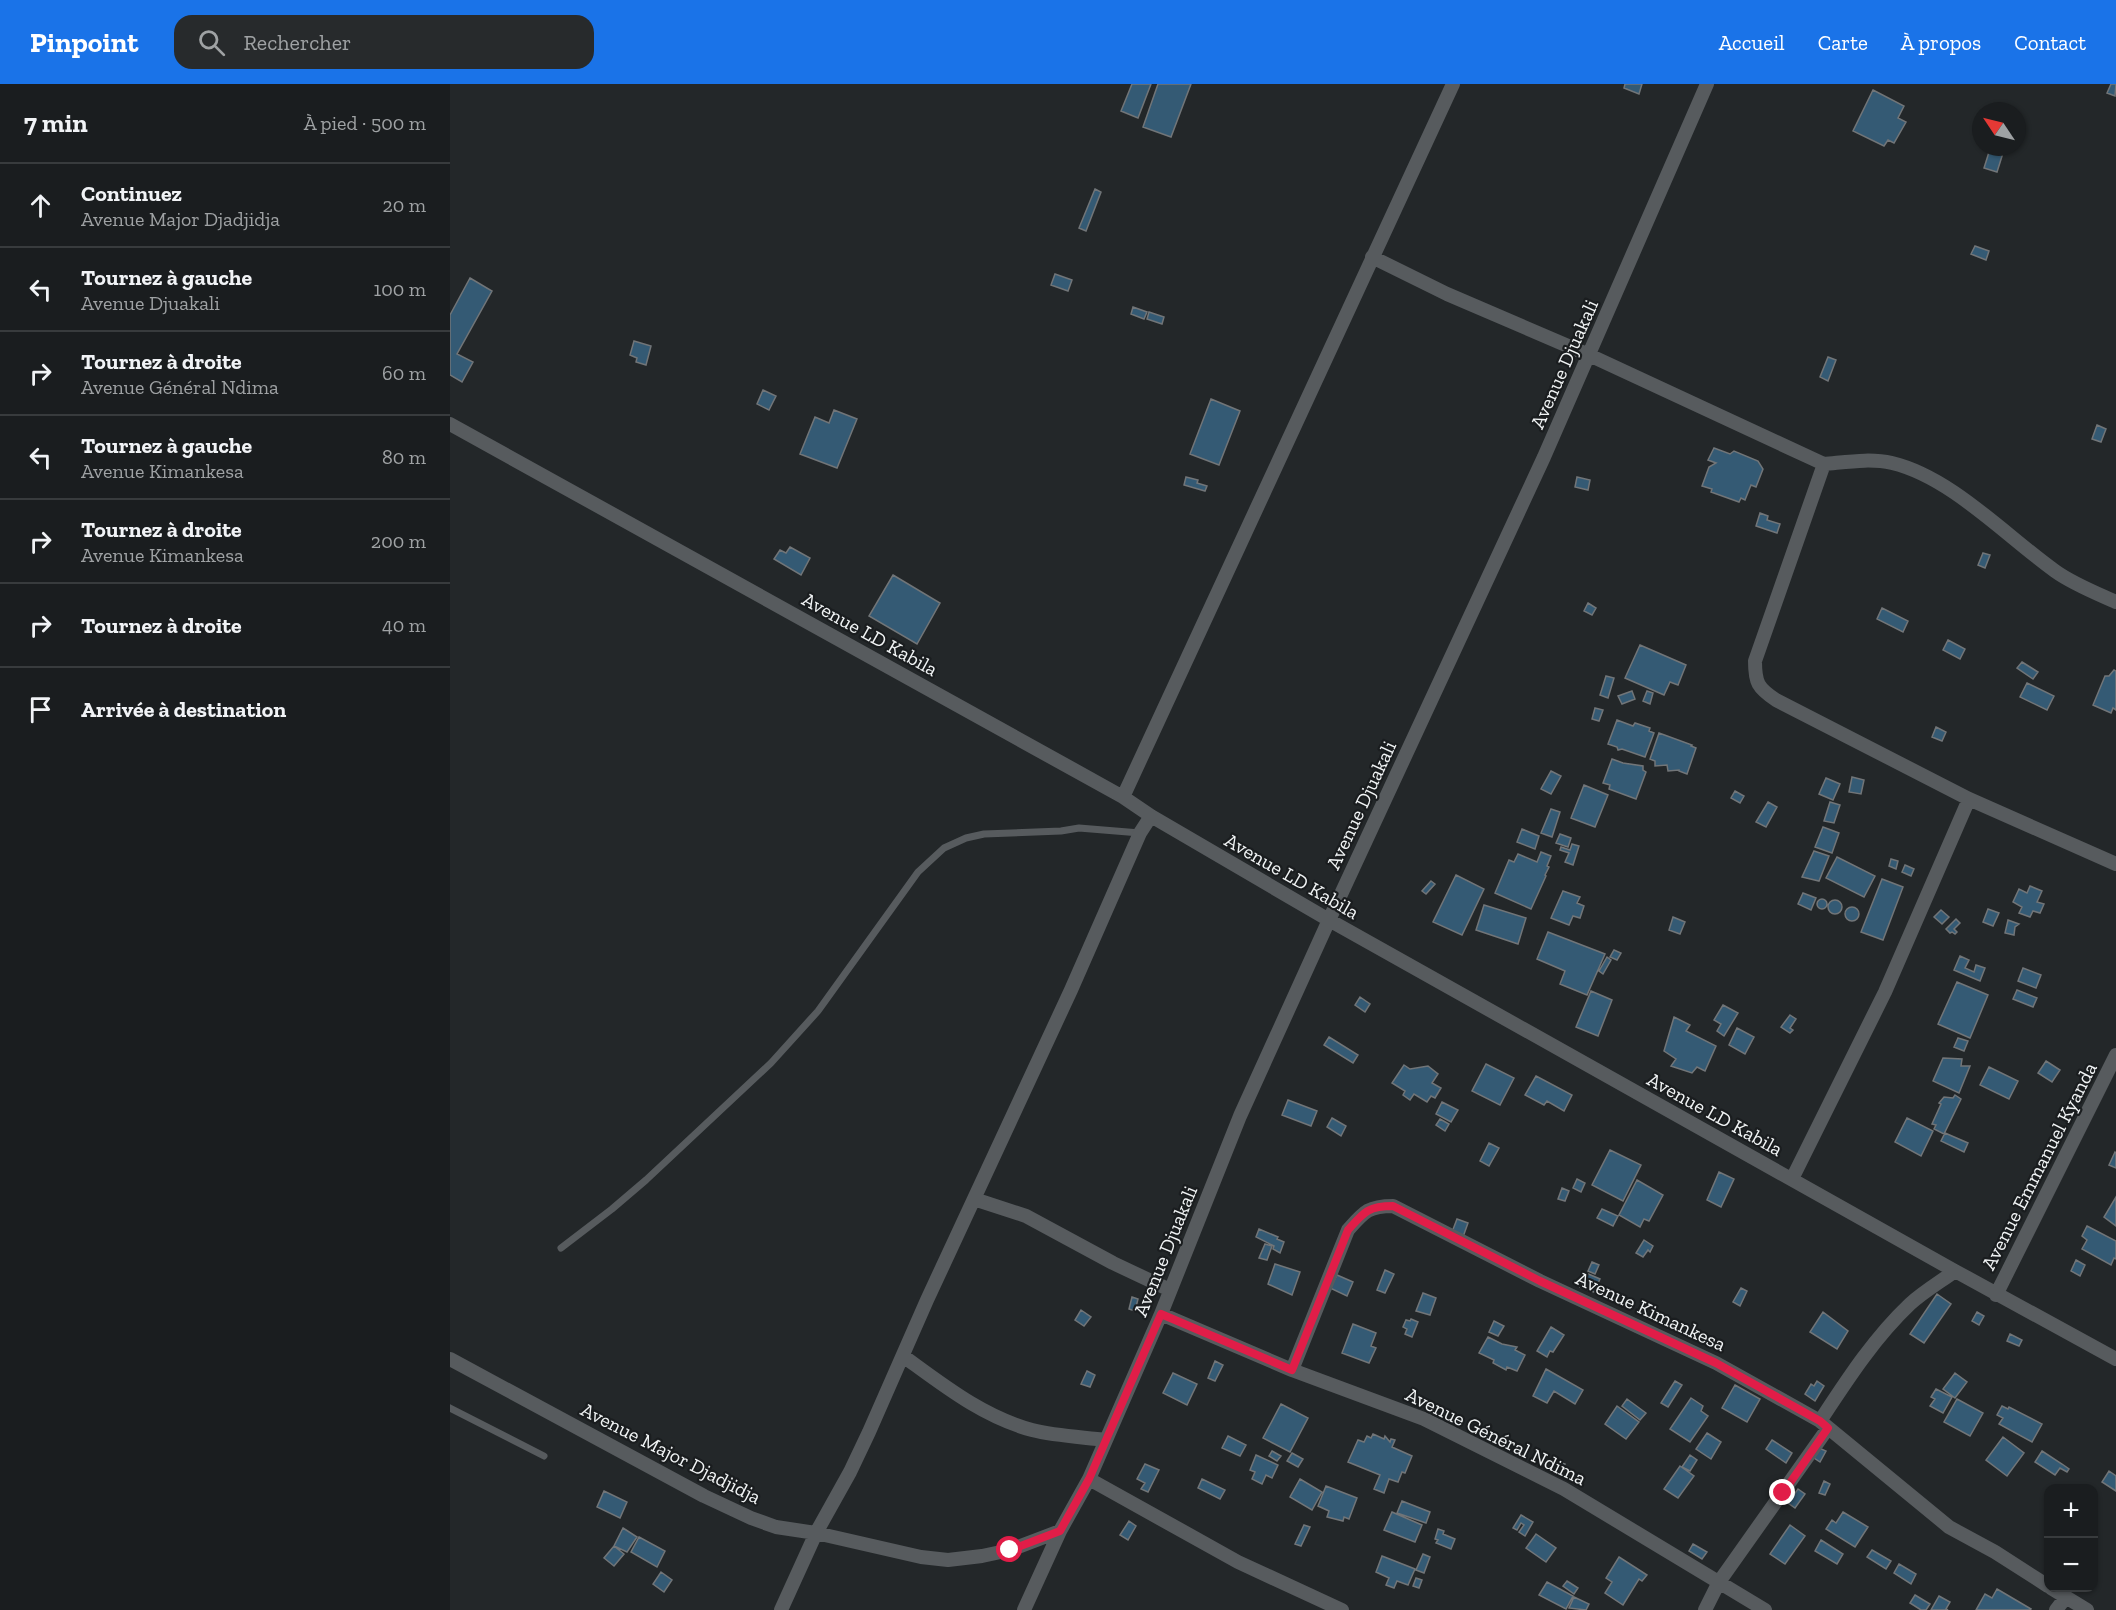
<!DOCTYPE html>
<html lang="fr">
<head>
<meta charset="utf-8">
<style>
	:root { --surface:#1a1d1f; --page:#272a2c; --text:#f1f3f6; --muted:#9fa2a4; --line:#383b3d; --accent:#1a73e8 }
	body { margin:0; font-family:"Zilla Slab",serif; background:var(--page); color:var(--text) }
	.controls { position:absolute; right:18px; bottom:18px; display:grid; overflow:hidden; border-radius:12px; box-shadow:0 2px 4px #0004 }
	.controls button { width:54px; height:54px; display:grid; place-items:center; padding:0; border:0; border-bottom:2px solid var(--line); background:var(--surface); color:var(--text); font:30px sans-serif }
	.compass { position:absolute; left:1522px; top:18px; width:54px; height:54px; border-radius:50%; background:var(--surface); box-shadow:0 2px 4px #0004; rotate:305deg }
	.stop { position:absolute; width:18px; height:18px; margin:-14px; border:4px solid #e11d48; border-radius:50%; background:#fff }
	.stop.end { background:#e11d48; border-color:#fff; box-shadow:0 2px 6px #0008 }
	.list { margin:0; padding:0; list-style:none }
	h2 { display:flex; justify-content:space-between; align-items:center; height:78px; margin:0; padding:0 24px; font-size:26px }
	h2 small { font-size:20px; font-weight:400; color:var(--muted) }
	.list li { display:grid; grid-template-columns:39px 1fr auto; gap:18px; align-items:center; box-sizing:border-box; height:84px; padding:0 24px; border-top:2px solid var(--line) }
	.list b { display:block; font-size:22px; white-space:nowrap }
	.list p { margin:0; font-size:20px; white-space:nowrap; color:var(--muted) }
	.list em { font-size:20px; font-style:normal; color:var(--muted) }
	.icon { flex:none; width:33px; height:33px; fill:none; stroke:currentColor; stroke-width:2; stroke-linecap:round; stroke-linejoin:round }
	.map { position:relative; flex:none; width:1666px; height:1526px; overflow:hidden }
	header { display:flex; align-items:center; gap:36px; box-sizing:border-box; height:84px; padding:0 30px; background:var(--accent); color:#fff }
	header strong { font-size:28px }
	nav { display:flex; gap:33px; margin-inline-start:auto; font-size:21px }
	.search { width:420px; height:54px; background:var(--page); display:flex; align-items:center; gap:15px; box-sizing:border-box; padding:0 21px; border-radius:18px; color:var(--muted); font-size:22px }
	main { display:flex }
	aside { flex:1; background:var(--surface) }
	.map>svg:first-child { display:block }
</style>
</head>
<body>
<header>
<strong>Pinpoint</strong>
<div class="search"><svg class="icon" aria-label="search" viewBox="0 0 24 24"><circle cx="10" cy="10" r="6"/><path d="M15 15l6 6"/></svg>Rechercher</div>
<nav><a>Accueil</a><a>Carte</a><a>À propos</a><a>Contact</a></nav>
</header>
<main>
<aside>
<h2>7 min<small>À pied · 500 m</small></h2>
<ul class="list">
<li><svg class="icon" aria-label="ahead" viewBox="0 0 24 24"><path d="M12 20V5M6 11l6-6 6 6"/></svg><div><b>Continuez</b><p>Avenue Major Djadjidja</p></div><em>20 m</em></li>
<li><svg class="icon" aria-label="left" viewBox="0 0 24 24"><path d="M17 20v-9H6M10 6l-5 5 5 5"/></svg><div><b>Tournez à gauche</b><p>Avenue Djuakali</p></div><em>100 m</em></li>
<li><svg class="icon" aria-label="right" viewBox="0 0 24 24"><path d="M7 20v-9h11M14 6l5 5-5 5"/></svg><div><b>Tournez à droite</b><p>Avenue Général Ndima</p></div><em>60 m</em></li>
<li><svg class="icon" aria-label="left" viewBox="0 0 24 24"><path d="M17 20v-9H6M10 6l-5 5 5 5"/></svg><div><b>Tournez à gauche</b><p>Avenue Kimankesa</p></div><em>80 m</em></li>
<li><svg class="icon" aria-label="right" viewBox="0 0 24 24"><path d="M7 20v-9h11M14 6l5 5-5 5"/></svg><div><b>Tournez à droite</b><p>Avenue Kimankesa</p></div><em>200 m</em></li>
<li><svg class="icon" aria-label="right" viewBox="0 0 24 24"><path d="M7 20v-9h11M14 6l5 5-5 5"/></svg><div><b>Tournez à droite</b></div><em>40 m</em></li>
<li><svg class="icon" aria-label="arrive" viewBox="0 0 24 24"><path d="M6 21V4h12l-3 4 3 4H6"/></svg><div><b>Arrivée à destination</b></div></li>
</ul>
</aside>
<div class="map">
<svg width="1666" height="1526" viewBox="0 0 1666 1526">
	<rect width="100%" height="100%" fill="#232729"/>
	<!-- building -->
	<path fill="#345a74" stroke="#717578" stroke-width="1.5" d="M682,0H701L688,34L671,27Z
		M708,0H741L721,53L693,43Z
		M1175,0H1192L1189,10L1174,4Z
		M1661,0H1666L1665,12L1657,9Z
		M1423,6L1454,22L1448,34L1456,38L1444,59L1438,56L1434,62L1403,47Z
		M1540,65L1553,69L1547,88L1534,84Z
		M645,105L651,108L636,147L629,144Z
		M1525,162L1539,167L1536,176L1521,170Z
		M605,190L622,196L618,207L601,201Z
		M20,194L42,207L7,270L23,278L12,298L0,291V231Z
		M683,223L697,228L694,235L681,230Z
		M699,228L714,233L712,240L697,235Z
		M184,257L201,262L196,281L186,278L187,274L180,271Z
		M1378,273L1386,276L1378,297L1370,293Z
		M313,306L326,312L319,326L307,320Z
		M761,315L790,327L769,381L740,370Z
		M384,326L407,335L387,384L350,370L365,333L379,339Z
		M1647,341L1656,345L1651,358L1642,355Z
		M1264,364L1280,370L1284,367L1308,377L1313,385L1306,403L1301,401L1295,416L1291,414L1289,418L1261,408L1262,405L1252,402L1259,383L1266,379L1258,376Z
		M736,393L748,396L747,399L757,402L755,407L734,401Z
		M1127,393L1140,396L1138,406L1125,403Z
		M1310,429L1318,432L1317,436L1330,440L1327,449L1306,442Z
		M340,463L360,474L351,491L324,475L330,466L336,469Z
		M1533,469L1540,471L1535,484L1528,481Z
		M443,491L490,519L467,560L419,532Z
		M1138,519L1146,524L1142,531L1134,527Z
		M1432,524L1458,537L1453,548L1427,535Z
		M1498,556L1515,565L1510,575L1493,566Z
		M1190,561L1236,581L1228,601L1220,598L1214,611L1175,594Z
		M1572,578L1588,588L1583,595L1567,584Z
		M1664,586L1666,587V626L1663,624L1661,629L1643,621L1655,592H1659Z
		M1156,592L1164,594L1158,614L1150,611Z
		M1577,599L1604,612L1597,626L1570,613Z
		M1182,607L1185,615L1172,620L1168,612Z
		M1197,607L1203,609L1200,620L1193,617Z
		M1145,624L1153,626L1149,637L1142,635Z
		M1167,636L1183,642L1185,639L1200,644L1199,647L1204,649L1195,673L1172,665L1168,666L1167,663L1158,660Z
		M1486,643L1496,648L1492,657L1482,653Z
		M1209,649L1242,661L1241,662L1246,664L1237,690L1229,687V686L1218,687L1217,681L1205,682V677L1200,675Z
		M1162,675L1173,679L1193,682V686L1196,688L1186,715L1159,705L1160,701L1153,699Z
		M1101,687L1111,692L1101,710L1091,705Z
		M1402,693L1414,696L1411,710L1399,708Z
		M1376,694L1390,700L1383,716L1369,710Z
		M1134,701L1158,711L1145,743L1121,734Z
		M1285,707L1294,712L1290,719L1281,714Z
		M1318,718L1327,723L1316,743L1306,738Z
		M1380,718L1390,721L1384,739L1374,737Z
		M1101,725L1110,728L1102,753L1091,749Z
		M1373,743L1389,749L1382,769L1365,763Z
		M1072,745L1089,752L1085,765L1067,758Z
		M1110,750L1121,754L1118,763L1106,759Z
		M1122,760L1129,762L1123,781L1115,778L1119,769L1110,766L1111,763L1120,766Z
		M1364,767L1379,772L1369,797L1352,793Z
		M1091,768L1101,772L1097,782L1099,783L1095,791L1096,792L1081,825L1045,809L1059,776L1064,778L1068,770L1087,778Z
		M1387,773L1425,792L1414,813L1376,794Z
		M1441,775L1448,777L1446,785L1439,782Z
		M1455,781L1464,785L1461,792L1452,788Z
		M1006,791L1034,805L1012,851L983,838Z
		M1432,795L1453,803L1433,856L1411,848Z
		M981,797L985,800L976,810L972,807Z
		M1580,802L1592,807L1587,818L1594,820L1590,829L1583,827L1580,833L1569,829L1572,823L1563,818L1569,805L1577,809Z
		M1113,807L1130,813L1127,819L1134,822L1130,834L1123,832L1119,841L1101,834Z
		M1353,809L1366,814L1361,826L1348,820Z
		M1367 820a5 5 0 1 1 10 0a5 5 0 1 1-10 0Z
		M1378 823a7 7 0 1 1 14 0a7 7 0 1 1-14 0Z
		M1034,821L1076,834L1068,860L1026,846Z
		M1395 830a7 7 0 1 1 14 0a7 7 0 1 1-14 0Z
		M1538,825L1549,829L1543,842L1533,838Z
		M1491,826L1499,833L1492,840L1484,833Z
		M1223,833L1235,838L1230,850L1219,846Z
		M1506,835L1510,839L1504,845L1507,848L1505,850L1502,848L1500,849L1496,845Z
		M1558,836L1569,840L1565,843L1564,851L1555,849Z
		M1098,848L1155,870L1137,911L1110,900L1115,887L1087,875Z
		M1164,866L1171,869L1167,876L1160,873Z
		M1510,872L1519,876L1515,884L1524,888L1526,881L1535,884L1530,897L1504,886Z
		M1157,873L1161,876L1153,890L1149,887Z
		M1573,884L1591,891L1586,904L1568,897Z
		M1507,898L1538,911L1520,954L1488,940Z
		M1567,906L1587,914L1583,923L1563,915Z
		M1141,907L1162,916L1148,952L1126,943Z
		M910,913L920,920L915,928L905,921Z
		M1273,921L1288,929L1274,952L1267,947L1271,940L1264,936Z
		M1340,931L1346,935L1340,944L1343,946L1340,949L1331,943Z
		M1224,933L1240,941L1236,947L1266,962L1255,987L1247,983L1242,989L1221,982L1226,975L1214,967Z
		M1287,944L1304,953L1295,970L1279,961Z
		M879,953L908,971L903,979L874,961Z
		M1508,954L1518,957L1514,967L1504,963Z
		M1493,974L1512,975L1511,982H1520L1509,1009L1483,997Z
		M1596,977L1610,986L1602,998L1588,989Z
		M1036,980L1064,994L1050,1021L1022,1007Z
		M954,981L960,985L978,982L988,990L982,999L991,1004L985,1014L981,1012L977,1018L964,1010L960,1016L953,1011L955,1007L942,999Z
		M1539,983L1568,997L1559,1015L1530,1001Z
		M1086,992L1122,1011L1114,1027L1097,1017L1094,1021L1075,1011Z
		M1505,1011L1511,1015L1494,1050L1484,1045L1486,1041L1482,1040L1491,1020L1489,1019L1494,1013L1503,1014Z
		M838,1016L867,1027L861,1042L832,1031Z
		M992,1018L1008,1026L1001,1038L986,1030Z
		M882,1034L896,1042L891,1052L877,1043Z
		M1457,1034L1483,1047L1471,1072L1445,1058Z
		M990,1035L999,1040L995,1047L986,1041Z
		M1495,1049L1518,1059L1514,1068L1491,1057Z
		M1039,1059L1049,1064L1039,1082L1030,1077Z
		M1160,1066L1191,1081L1173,1117L1142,1101Z
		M1665,1068L1666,1069V1084L1659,1081Z
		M1269,1088L1284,1095L1271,1123L1257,1116Z
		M1127,1095L1135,1099L1131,1108L1123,1104Z
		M1187,1096L1213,1111L1199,1137L1194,1135L1190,1143L1169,1131Z
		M1112,1104L1119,1107L1115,1117L1108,1115Z
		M1666,1113V1142L1654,1133Z
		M1152,1125L1168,1132L1163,1142L1147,1134Z
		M1007,1135L1018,1139L1013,1153L1002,1148Z
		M1637,1142L1666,1157V1175L1664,1174L1661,1181L1632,1165L1637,1156L1632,1152Z
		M809,1145L828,1153L827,1155L834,1158L830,1169L823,1165L824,1162L806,1153Z
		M1194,1156L1203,1162L1200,1168L1198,1166L1193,1173L1186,1169Z
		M815,1160L822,1162L817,1176L809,1174Z
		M1626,1176L1635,1181L1630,1192L1621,1187Z
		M1142,1178L1149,1181L1145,1190L1138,1187Z
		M825,1180L850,1188L842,1211L818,1200Z
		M935,1186L944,1190L935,1209L927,1206Z
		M1136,1189L1150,1195L1144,1208L1130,1203Z
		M887,1191L903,1198L897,1212L880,1204Z
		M1291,1204L1297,1207L1290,1222L1283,1218Z
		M973,1209L986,1214L980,1231L966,1227Z
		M1487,1210L1501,1220L1474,1259L1460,1250Z
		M682,1213L688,1215L685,1227L679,1225Z
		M631,1226L641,1233L634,1242L625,1236Z
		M1373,1228L1398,1247L1387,1265L1360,1248Z
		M1527,1228L1534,1232L1529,1241L1522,1237Z
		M961,1235L968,1238L962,1253L955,1250L957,1245L953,1243L956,1236L960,1237Z
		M1044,1237L1054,1242L1048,1252L1039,1248Z
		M903,1240L926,1249L921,1262L926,1264L919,1279L892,1269Z
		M1101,1243L1114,1251L1103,1268L1100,1267L1097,1273L1087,1267Z
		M1560,1250L1572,1256L1569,1262L1557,1257Z
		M1038,1253L1052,1260L1067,1263L1065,1266L1075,1271L1067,1287L1057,1283L1056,1286L1043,1279L1044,1276L1029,1269Z
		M765,1277L773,1281L765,1297L758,1294Z
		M1096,1285L1133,1306L1125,1320L1104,1307L1097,1319L1083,1312Z
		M637,1287L645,1291L640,1303L631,1300Z
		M723,1289L747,1300L737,1321L713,1309Z
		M1505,1289L1517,1298L1505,1314L1493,1305Z
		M1225,1297L1232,1301L1218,1323L1211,1319Z
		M1367,1297L1374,1302L1365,1317L1355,1310L1361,1300L1364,1302Z
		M1285,1301L1310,1315L1297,1338L1272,1324Z
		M1486,1305L1502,1313L1493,1329L1480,1322L1485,1315L1481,1313Z
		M1241,1314L1253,1322L1251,1327L1258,1332L1240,1358L1220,1345Z
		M1177,1315L1196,1329L1190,1336L1172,1322Z
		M1507,1315L1533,1329L1520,1352L1494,1338Z
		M831,1320L858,1334L840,1368L813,1354Z
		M1167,1322L1189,1338L1176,1355L1155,1340Z
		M1552,1322L1558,1325L1559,1323L1592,1340L1582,1358L1549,1340L1553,1334L1547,1331Z
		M1257,1349L1271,1358L1261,1375L1246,1365Z
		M923,1350L934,1355L935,1352L940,1358L941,1355L945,1356L942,1363L962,1372L955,1389L952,1388L948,1398L939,1395L934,1409L924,1405L930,1391L898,1378L908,1356L914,1358L917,1352L921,1354Z
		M778,1352L796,1361L790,1372L772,1364Z
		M1553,1353L1574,1369L1557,1392L1536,1376Z
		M1322,1356L1342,1369L1336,1379L1316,1365Z
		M1369,1364L1376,1367L1370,1378L1364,1374Z
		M822,1367L831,1372L827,1377L819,1372Z
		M1592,1367L1612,1380L1619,1385L1617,1388L1610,1384L1605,1391L1585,1378Z
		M842,1369L853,1375L848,1383L837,1377Z
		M806,1371L828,1381L822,1394L816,1391L812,1400L802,1395L805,1388L800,1386Z
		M1240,1371L1247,1376L1240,1387L1232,1383Z
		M1106,1376L1115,1380L1111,1388L1102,1383Z
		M695,1380L709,1386L698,1408L691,1405L695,1399L687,1395Z
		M1230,1382L1244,1392L1228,1414L1214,1405Z
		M1659,1387L1666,1392V1407L1652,1398Z
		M752,1395L775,1406L770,1415L748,1404Z
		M850,1395L872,1408L862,1426L840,1413Z
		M1374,1397L1380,1400L1375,1411L1369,1409Z
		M876,1402L907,1414L899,1435L894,1433L893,1437L877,1433L879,1427L868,1422Z
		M1348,1405L1355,1410L1345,1424L1338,1419Z
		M154,1407L177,1418L170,1434L147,1423Z
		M952,1417L980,1428L976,1439L947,1429Z
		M942,1428L972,1441L965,1458L934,1446Z
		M1393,1428L1418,1443L1405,1463L1376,1445L1382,1436L1386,1439Z
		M1071,1431L1083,1438L1075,1452L1069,1448L1074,1441L1071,1439L1067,1446L1063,1444Z
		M679,1437L686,1442L678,1456L670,1451Z
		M854,1441L860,1443L851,1462L845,1460Z
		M1340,1441L1355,1452L1335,1480L1320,1470Z
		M173,1444L187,1453L177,1468L164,1462Z
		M988,1445L994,1447L993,1450L1005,1455L1001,1465L986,1459L988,1456L985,1455Z
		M1086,1450L1106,1464L1096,1478L1076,1464Z
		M189,1453L215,1467L207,1483L181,1468Z
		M1371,1456L1393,1470L1387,1480L1365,1467Z
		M1243,1460L1257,1468L1252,1475L1239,1467Z
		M164,1462L174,1470L164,1482L154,1474Z
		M1422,1466L1441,1477L1436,1485L1417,1473Z
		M973,1470L980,1473L974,1489L966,1486Z
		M932,1472L965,1485L958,1501L947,1497L944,1504L936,1501L939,1494L926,1488Z
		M1169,1473L1197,1491L1192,1497L1189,1495L1173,1521L1155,1509L1162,1498L1156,1494Z
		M1449,1480L1466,1490L1461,1500L1444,1489Z
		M211,1488L222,1496L214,1508L203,1500Z
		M966,1494L972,1496L969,1504L963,1502Z
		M1117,1497L1128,1504L1124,1510L1113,1502Z
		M1097,1498L1123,1512L1116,1525L1089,1511Z
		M1547,1505L1581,1525L1580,1526H1526L1535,1510L1542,1514Z
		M1465,1511L1480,1520L1476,1526H1471L1460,1519Z
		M1489,1512L1500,1518L1496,1525L1498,1526H1481Z
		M1124,1513L1139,1520L1136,1526L1119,1524Z"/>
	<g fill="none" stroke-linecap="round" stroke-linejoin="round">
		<!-- lane -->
		<path stroke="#575b5e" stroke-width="7" d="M111,1164L162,1125L196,1096L321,979L368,927L468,788L494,764L516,754L534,750L611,747L629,744L690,749
			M0,1324L94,1372"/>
		<!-- street -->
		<path stroke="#575b5e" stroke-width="14" d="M922,173L997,210L1139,271L1374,380L1305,577C1305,599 1308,604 1326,616L1519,715L1666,780
			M0,340L673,713L701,732L879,836L1505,1187L1666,1275
			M1374,380C1397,378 1420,374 1442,379C1501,393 1556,452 1605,487C1623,500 1646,509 1666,518
			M673,713L1003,0
			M1342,1095L1435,908L1519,715
			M524,1115L576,1132L663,1179L720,1206
			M1546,1211L1666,971
			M711,1230L842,1286L974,1335L1114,1405L1315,1526
			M453,1272C493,1301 533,1333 582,1346C606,1352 632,1353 656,1356
			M0,1275L254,1412L301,1434L326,1443L366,1449L471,1473L498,1476L532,1472L560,1466L610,1447
			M842,1286L898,1146C914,1128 918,1122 943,1122L1090,1197L1266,1279L1370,1337L1499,1443L1545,1468L1598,1502
			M1370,1337C1397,1296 1424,1254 1460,1220C1473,1208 1490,1198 1505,1187
			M639,1395L788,1478L892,1526
			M1601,1504L1637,1526
			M331,1526L366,1449L400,1388L419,1348L477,1216L621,906L690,749L701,732
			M574,1526L610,1447L639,1395L711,1230L790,1032L879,836L1094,373L1257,0
			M1255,1526L1269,1498L1378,1344
			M1606,1526L1616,1513"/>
	</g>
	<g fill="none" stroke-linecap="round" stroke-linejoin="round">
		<!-- route -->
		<path stroke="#e11d48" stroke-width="8" d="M560,1466L610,1447L639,1395L711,1230L842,1286L898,1146C914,1128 918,1122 943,1122L1090,1197L1266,1279L1370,1337L1378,1344L1333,1409"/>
	</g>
	<g text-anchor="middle" stroke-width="4.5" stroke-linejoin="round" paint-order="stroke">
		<!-- street labels -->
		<g font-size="20" fill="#f1f4f5" stroke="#1a1d1f">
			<text transform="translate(1114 280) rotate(-66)" y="7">Avenue Djuakali</text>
			<text transform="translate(420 550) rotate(29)" y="7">Avenue LD Kabila</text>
			<text transform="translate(911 721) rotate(-65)" y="7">Avenue Djuakali</text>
			<text transform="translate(842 792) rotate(30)" y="7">Avenue LD Kabila</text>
			<text transform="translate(1265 1030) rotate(29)" y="7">Avenue LD Kabila</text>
			<text transform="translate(1589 1082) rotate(-63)" y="7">Avenue Emmanuel Kyanda</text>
			<text transform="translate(715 1167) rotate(-68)" y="7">Avenue Djuakali</text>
			<text transform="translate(1201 1227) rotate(25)" y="7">Avenue Kimankesa</text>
			<text transform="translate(1046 1352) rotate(26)" y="7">Avenue Général Ndima</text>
			<text transform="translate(221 1369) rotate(27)" y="7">Avenue Major Djadjidja</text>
		</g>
	</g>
</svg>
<div class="controls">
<button>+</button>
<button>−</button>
</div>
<svg class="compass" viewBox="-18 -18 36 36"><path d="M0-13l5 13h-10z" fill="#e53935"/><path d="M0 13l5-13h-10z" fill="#9fa2a4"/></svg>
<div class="stop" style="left:560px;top:1466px"></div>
<div class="stop end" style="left:1333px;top:1409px"></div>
</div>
</main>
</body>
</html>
